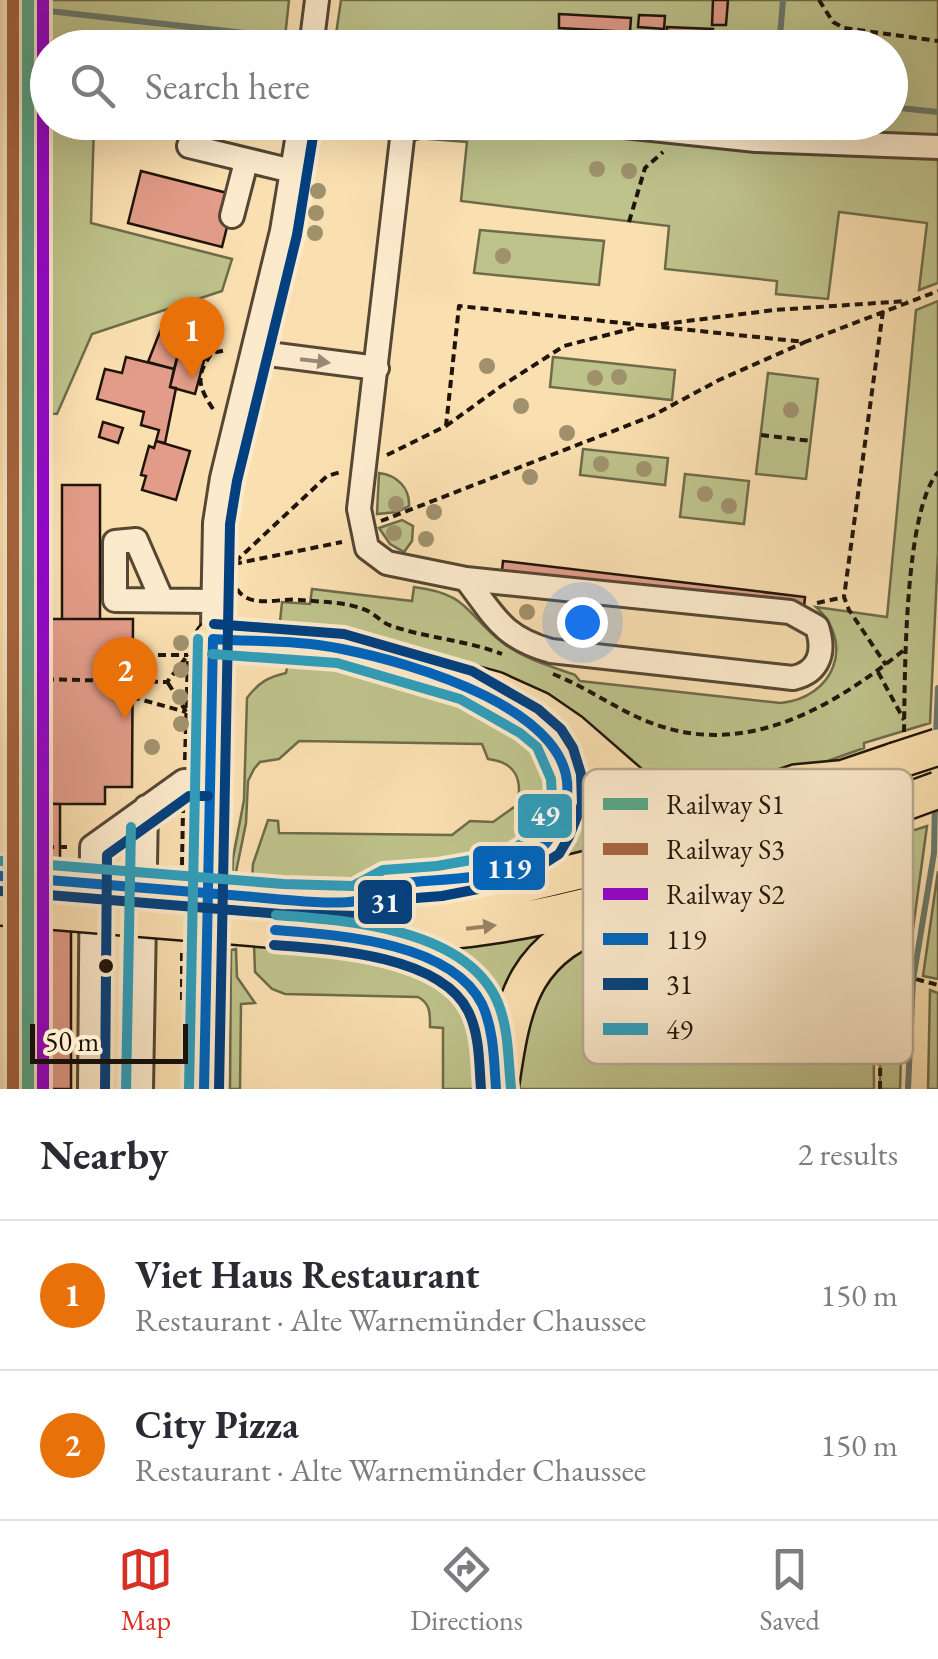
<!DOCTYPE html>
<html lang="en">
<head>
<meta charset="utf-8">
<style>
	:root { --surface:#fff; --page:#f7f7f7; --text:#2b2b33; --muted:#7c7c81; --line:#e1e1e2; --accent:#d93025 }
	body { margin:0; font-family:"EB Garamond",serif; background:var(--page); color:var(--text) }
	.scale { position:absolute; left:30px; bottom:25px; width:158px; box-sizing:border-box; padding-left:10px; border:5px solid #1f140a; border-top:0; font-size:28px; line-height:35px; white-space:nowrap; color:#1f140a; -webkit-text-stroke:8px #fceacc; paint-order:stroke }
	.you { position:absolute; left:582px; top:622px; width:35px; height:35px; margin:-25px; border:8px solid #fff; border-radius:50%; background:#1a73e8; box-shadow:0 0 0 15px #1a73e833 }
	.badge { display:grid; place-items:center; width:65px; height:65px; border-radius:50%; background:var(--accent); color:#fff; font-size:32px; font-weight:700 }
	.pin { position:absolute; translate:-50% -82px; filter:drop-shadow(0 2px 5px #0008) }
	.pin::after { content:''; position:absolute; top:52px; width:35px; height:30px; background:inherit; clip-path:polygon(0 0,100% 0,50% 100%) }
	.list { margin:0; padding:0; list-style:none }
	h2 { display:flex; justify-content:space-between; align-items:center; height:130px; margin:0; padding:0 40px; font-size:42px }
	h2 small { font-size:32px; font-weight:400; color:var(--muted) }
	.list li { display:grid; grid-template-columns:65px 1fr auto; gap:30px; align-items:center; box-sizing:border-box; height:150px; padding:0 40px; border-top:2px solid var(--line) }
	.list b { display:block; font-size:38px; white-space:nowrap }
	.list p { margin:0; font-size:32px; white-space:nowrap; color:var(--muted) }
	.list em { font-size:32px; font-style:normal; color:var(--muted) }
	.icon { flex:none; width:55px; height:55px; fill:none; stroke:currentColor; stroke-width:2; stroke-linecap:round; stroke-linejoin:round }
	.map { position:relative; flex:none; width:938px; height:1089px; overflow:hidden }
	.search { position:absolute; background:var(--surface); box-shadow:0 10px 40px #0002; left:30px; right:30px; top:30px; height:110px; display:flex; align-items:center; gap:25px; box-sizing:border-box; padding:0 35px; border-radius:55px; color:var(--muted); font-size:38px }
	.sheet { height:430px; background:var(--surface) }
	nav { display:flex; justify-content:space-around; align-items:center; box-sizing:border-box; height:140px; border-top:2px solid var(--line); background:var(--surface); font-size:28px; color:var(--muted) }
	nav a { display:grid; justify-items:center; gap:5px }
	nav .on { color:var(--accent) }
	.map>svg:first-child { display:block }
</style>
</head>
<body>
<div class="map">
<svg width="938" height="1089" viewBox="0 0 938 1089">
	<rect width="100%" height="100%" fill="#fadfb0"/>
	<filter id="stains"><feTurbulence type="fractalNoise" baseFrequency=".002" numOctaves="4"/><feColorMatrix values="0 0 0 0 .2 0 0 0 0 .09 0 0 0 0 .02 0 0 0 .5 -.17"/></filter>
	<radialGradient id="worn" r=".72"><stop offset=".6" stop-color="#630" stop-opacity="0"/><stop offset="1" stop-color="#630" stop-opacity=".3"/></radialGradient>
	<!-- green -->
	<path fill="#bec28b" stroke="#6e6b4a" stroke-width="2.5" d="M42,0H289L284,47L48,48V122L94,123L91,223L232,259L222,291L92,334L57,414L43,413Z
		M341,0H938V283L919,290L927,223L839,212L828,299L776,294L777,281L665,269L669,226L461,201L467,142L418,138L411,123L890,122V48H334Z
		M480,230L604,241L599,285L474,273Z
		M938,301V552L930,723L864,743V748L746,790L689,796L406,651L352,630L280,622L282,602L310,604L312,589L412,601L414,587C470,594 465,614 503,643C524,659 550,666 575,675L580,681L781,703C833,698 856,644 816,607L887,617L916,310Z
		M553,357L675,370L672,400L550,387Z
		M768,373L818,379L806,479L756,474Z
		M583,449L668,458L665,485L580,475Z
		M379,473C397,475 410,488 409,506L397,512L377,514Z
		M685,474L749,481L744,524L680,517Z
		M402,520L413,526L412,541L404,552L390,544L379,528Z
		M288,663C336,666 497,695 526,733C538,749 546,770 556,788L541,835L477,868L370,875L312,884L252,881L253,864L268,820L278,821L279,833L452,835L470,821L493,822L517,805C523,780 516,762 488,759L482,744L299,741L279,759L260,762L254,769L248,781L246,823L235,877H232L233,858L244,800L247,698C258,683 268,677 286,673Z
		M574,759L680,821L549,863Z
		M927,826L907,973L887,968L881,974L903,982L900,1089H880V975L873,978L874,1089H510L543,972L605,929L855,845L859,848Z
		M938,871V979L923,976Z
		M548,930L501,1019L439,950L511,940Z
		M254,944L314,947L334,956L422,969L457,992L484,1069L483,1089H443V1028L430,1027C430,1014 431,1004 418,997L285,994L272,989L255,972Z
		M236,949L237,977L255,1003L241,1004L240,1089H230L231,950Z
		M930,990L938,993V1089H928Z"/>
	<g fill="none" stroke-linecap="round" stroke-linejoin="round">
		<!-- stream -->
		<path stroke="#6b796c" stroke-width="6" d="M40,10L306,40
			M319,41L372,48
			M779,48L783,0
			M890,107L938,112
			M936,735L938,688
			M908,1089L913,980L934,853L935,802"/>
	</g>
	<!-- building -->
	<path fill="#e29c89" stroke="#1f140a" stroke-width="2.5" d="M713,0H728L726,25H712Z
		M559,14L631,18L630,32L559,28Z
		M639,15L665,16L664,29L638,27Z
		M667,27L713,29L712,43L667,40Z
		M141,171L235,195L222,247L128,223Z
		M161,329L183,335L174,369L148,362Z
		M183,335L209,342L195,394L170,387Z
		M126,357L174,369L170,387L176,388L165,443L156,441L159,430L141,425L144,412L97,399L105,369L122,373Z
		M103,422L123,428L118,443L99,437Z
		M156,441L190,451L176,500L142,490L146,476L141,475L149,446L154,448Z
		M62,485H100V619H62Z
		M503,561L805,597L804,607L502,571Z
		M51,619H133L132,787H105V804H51Z
		M37,803L60,804V860H37Z
		M33,926H71V1089H33Z"/>
	<g fill="none" stroke-linecap="round" stroke-linejoin="round">
		<!-- minor casing -->
		<g stroke="#564734" stroke-width="28">
			<path id="minor" d="M311,48L317,0
				M393,122L403,130L359,509L367,548L387,563L466,579L790,612L817,627C825,651 820,672 793,678L551,651C502,637 495,617 466,579
				M586,122L756,140L938,147
				M403,130L434,122
				M189,146L292,171
				M232,216L246,162
				M253,352L377,368
				M162,600L136,540L115,542V600L213,601
				M90,1089L92,847L184,781H208
				M141,1089L146,807
				M204,1089L215,523L222,478L282,231L300,122"/>
		</g>
		<!-- highway casing -->
		<g stroke="#1f140a" stroke-width="40">
			<path id="highway" d="M213,639L340,648L495,690L539,710L571,732L633,786L673,805L709,809L728,806L796,783L839,779
				M821,786L895,761
				M486,874C568,858 599,772 527,720
				M282,899L402,901L496,891L642,856L744,816
				M280,930C353,937 429,936 501,924C637,902 767,849 897,805
				M374,944C455,960 484,978 493,1062
				M500,1089C513,997 523,946 621,914"/>
		</g>
		<!-- path -->
		<path stroke="#1f140a" stroke-width="4" stroke-dasharray="8 5" stroke-linecap="butt" d="M819,0L833,22L844,28L938,41
			M629,222L645,168L663,152
			M883,311L844,597L849,610L886,665
			M648,326L774,310L907,301
			M213,409C198,386 195,376 212,353L227,350
			M446,426L500,387L564,346L634,328
			M761,435L811,441
			M387,455L446,426L459,306L805,342L938,291
			M381,521L652,416L719,380L805,342
			M235,562L327,476L341,472
			M234,564L342,542
			M237,589C250,610 281,597 301,600C321,602 345,602 363,609C373,612 380,621 389,625C425,638 466,640 502,654
			M817,603L844,597
			M132,655H188
			M878,672L904,720
			M553,674C589,688 621,713 657,725C749,757 834,706 904,650
			M33,679L167,682L188,655
			M168,683L187,713
			M132,697L186,712
			M904,732C905,675 904,512 938,472
			M185,760L188,655
			M910,831L894,931L881,974L901,975L938,985
			M33,847H72
			M182,865L183,809
			M710,910C729,941 787,978 823,982C842,984 861,976 878,971
			M682,980L700,979L742,985L815,982
			M182,1000V949
			M880,1089L881,974C849,932 891,885 908,846"/>
		<!-- minor -->
		<use href="#minor" stroke="#fceacc" stroke-width="22"/>
		<!-- highway -->
		<use href="#highway" stroke="#fadfb0" stroke-width="35"/>
		<!-- highway-bridge casing -->
		<g stroke="#1f140a" stroke-width="40" stroke-linecap="butt">
			<path id="highway-bridge" d="M895,761L938,747
				M897,805L938,790
				M0,876L282,899
				M0,907L280,930"/>
		</g>
		<!-- highway-bridge -->
		<use href="#highway-bridge" stroke="#fadfb0" stroke-width="35"/>
		<!-- bus-1 casing -->
		<g stroke="#fceacc" stroke-width="18">
			<path id="bus-1" d="M0,876C81,883 161,889 242,896C269,898 332,906 356,901C368,898 378,887 390,885C429,878 472,882 510,868C539,858 560,832 566,802C585,710 407,662 342,649C301,640 255,642 213,639
				M275,930C336,935 450,941 482,1004C494,1030 494,1061 496,1089
				M204,1089L213,639"/>
		</g>
		<!-- bus-2 casing -->
		<g stroke="#fceacc" stroke-width="18">
			<path id="bus-2" d="M0,891L281,914L358,916L390,900L442,896L515,882L559,854L569,837L582,804L581,774L573,748L561,729L538,709L472,671L344,634L214,624
				M274,945C329,949 440,955 468,1011C480,1035 479,1064 481,1089
				M105,1089L107,855L189,796H208
				M219,1089L230,524L237,481L297,235L315,124"/>
		</g>
		<!-- bus-3 casing -->
		<g stroke="#fceacc" stroke-width="18">
			<path id="bus-3" d="M1,861L283,884L353,886L383,870L437,866L505,854L535,835L542,823L552,798L551,779L537,747L520,733L460,699L337,663L212,654
				M276,915C345,920 467,928 498,1003C509,1030 508,1060 511,1088
				M126,1089L131,827
				M189,1089L198,639"/>
		</g>
		<!-- bus-1 -->
		<use href="#bus-1" stroke="#0065bd" stroke-width="10"/>
		<!-- bus-2 -->
		<use href="#bus-2" stroke="#024080" stroke-width="10"/>
		<!-- bus-3 -->
		<use href="#bus-3" stroke="#309ebb" stroke-width="10"/>
		<!-- rail-1 casing -->
		<g stroke="#fceacc" stroke-width="20">
			<path id="rail-1" d="M28,0V1089"/>
		</g>
		<!-- rail-2 casing -->
		<g stroke="#fceacc" stroke-width="20">
			<path id="rail-2" d="M13,0V1089"/>
		</g>
		<!-- rail-3 casing -->
		<g stroke="#fceacc" stroke-width="20">
			<path id="rail-3" d="M43,0V1089"/>
		</g>
		<!-- rail-1 -->
		<use href="#rail-1" stroke="#58a88a" stroke-width="12"/>
		<!-- rail-2 -->
		<use href="#rail-2" stroke="#a66540" stroke-width="12"/>
		<!-- rail-3 -->
		<use href="#rail-3" stroke="#9400d3" stroke-width="12"/>
	</g>
	<!-- trees -->
	<g fill="#a0916d">
		<circle cx="597" cy="169" r="8"/>
		<circle cx="629" cy="171" r="8"/>
		<circle cx="318" cy="191" r="8"/>
		<circle cx="316" cy="213" r="8"/>
		<circle cx="315" cy="233" r="8"/>
		<circle cx="503" cy="256" r="8"/>
		<circle cx="487" cy="366" r="8"/>
		<circle cx="619" cy="377" r="8"/>
		<circle cx="595" cy="378" r="8"/>
		<circle cx="521" cy="406" r="8"/>
		<circle cx="791" cy="410" r="8"/>
		<circle cx="567" cy="433" r="8"/>
		<circle cx="601" cy="464" r="8"/>
		<circle cx="644" cy="469" r="8"/>
		<circle cx="530" cy="477" r="8"/>
		<circle cx="705" cy="494" r="8"/>
		<circle cx="396" cy="504" r="8"/>
		<circle cx="729" cy="506" r="8"/>
		<circle cx="434" cy="512" r="8"/>
		<circle cx="394" cy="533" r="8"/>
		<circle cx="426" cy="539" r="8"/>
		<circle cx="527" cy="612" r="8"/>
		<circle cx="181" cy="643" r="8"/>
		<circle cx="181" cy="670" r="8"/>
		<circle cx="180" cy="697" r="8"/>
		<circle cx="181" cy="724" r="8"/>
		<circle cx="152" cy="747" r="8"/>
	</g>
	<!-- one-way arrows -->
	<defs><path id="oneway-solid" d="M-6-.8H1V-3.2L6.5 0L1 3.2V.8H-6Z" transform="scale(2.5)"/></defs>
	<use fill="#998a75" href="#oneway-solid" transform="translate(315 361) rotate(7)"/>
	<use fill="#978465" href="#oneway-solid" transform="translate(481 927) rotate(-7)"/>
	<!-- markers -->
	<circle fill="#1f140a" stroke="#fceacc" stroke-width="4" cx="106" cy="966" r="9"/>
	<!-- legend -->
	<rect x="583" y="769" width="330" height="295" rx="15" fill="#fceacc" stroke="#baaa92" stroke-width="2.5"/>
	<rect x="603" y="798" width="45" height="12" fill="#58a88a"/>
	<rect x="603" y="843" width="45" height="12" fill="#a66540"/>
	<rect x="603" y="888" width="45" height="12" fill="#9400d3"/>
	<rect x="603" y="933" width="45" height="12" fill="#0065bd"/>
	<rect x="603" y="978" width="45" height="12" fill="#024080"/>
	<rect x="603" y="1023" width="45" height="12" fill="#309ebb"/>
	<g font-size="28" fill="#1f140a">
		<text x="666" y="814">Railway S1</text>
		<text x="666" y="859">Railway S3</text>
		<text x="666" y="904">Railway S2</text>
		<text x="666" y="949">119</text>
		<text x="666" y="994">31</text>
		<text x="666" y="1039">49</text>
	</g>
	<g stroke="#fceacc" stroke-width="4">
		<rect x="516" y="792" width="58" height="48" rx="10" fill="#309ebb"/>
		<rect x="471" y="844" width="76" height="48" rx="10" fill="#0065bd"/>
		<rect x="356" y="878" width="58" height="48" rx="10" fill="#024080"/>
	</g>
	<g font-size="28" text-anchor="middle" font-weight="bold" fill="#fff">
		<text x="545" y="825">49</text>
		<text x="509" y="878">119</text>
		<text x="385" y="912">31</text>
	</g>
	<rect width="100%" height="100%" filter="url(#stains)"/>
	<rect width="100%" height="100%" fill="url(#worn)"/>
</svg>
<div class="scale">50 m</div>
<div class="you"></div>
<div class="pin badge" style="left:192px;top:379px;background:#e8710a">1</div>
<div class="pin badge" style="left:125px;top:719px;background:#e8710a">2</div>
<div class="search"><svg class="icon" aria-label="search" viewBox="0 0 24 24"><circle cx="10" cy="10" r="6"/><path d="M15 15l6 6"/></svg>Search here</div>
</div>
<section class="sheet">
<h2>Nearby<small>2 results</small></h2>
<ul class="list">
<li><span class="badge" style="background:#e8710a">1</span><div><b>Viet Haus Restaurant</b><p>Restaurant · Alte Warnemünder Chaussee</p></div><em>150 m</em></li>
<li><span class="badge" style="background:#e8710a">2</span><div><b>City Pizza</b><p>Restaurant · Alte Warnemünder Chaussee</p></div><em>150 m</em></li>
</ul>
</section>
<nav>
<a class="on"><svg class="icon" aria-label="map" viewBox="0 0 24 24"><path d="M3 6l6-2 6 2 6-2v14l-6 2-6-2-6 2zM9 4v14M15 6v14"/></svg>Map</a>
<a><svg class="icon" aria-label="directions" viewBox="0 0 24 24"><path d="M12 3l9 9-9 9-9-9zM9 14v-3h6M13 9l2 2-2 2"/></svg>Directions</a>
<a><svg class="icon" aria-label="saved" viewBox="0 0 24 24"><path d="M7 4h10v16l-5-4-5 4z"/></svg>Saved</a>
</nav>
</body>
</html>
